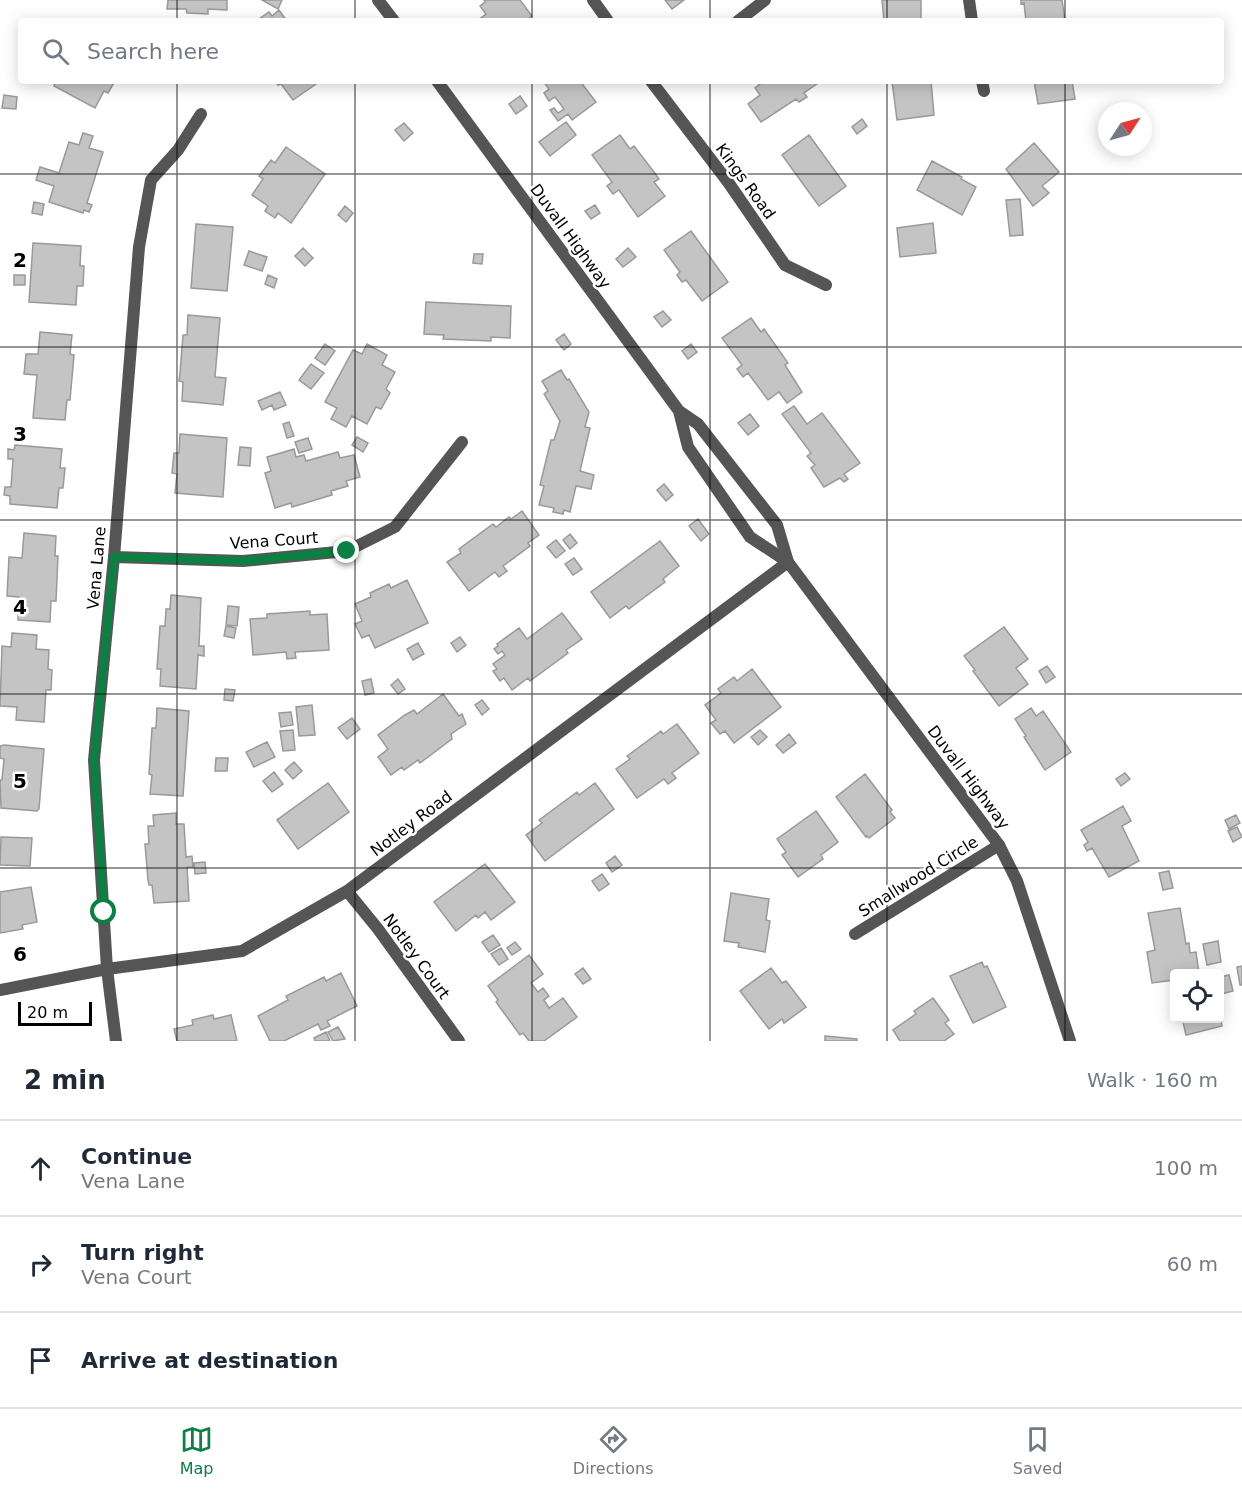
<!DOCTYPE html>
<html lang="en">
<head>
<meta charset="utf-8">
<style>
	:root { --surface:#fff; --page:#f6f6f7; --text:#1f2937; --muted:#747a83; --line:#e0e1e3; --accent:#0b8043 }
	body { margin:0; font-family:"DejaVu Sans",sans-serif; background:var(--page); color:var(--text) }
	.controls { position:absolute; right:18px; bottom:18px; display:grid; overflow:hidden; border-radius:6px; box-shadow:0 3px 15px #0003 }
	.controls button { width:54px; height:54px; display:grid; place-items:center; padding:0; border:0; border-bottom:2px solid var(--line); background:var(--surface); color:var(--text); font:30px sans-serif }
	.compass { position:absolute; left:1098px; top:102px; width:54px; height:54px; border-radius:50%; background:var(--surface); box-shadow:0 3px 15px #0003; rotate:54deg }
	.scale { position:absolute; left:18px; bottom:15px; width:74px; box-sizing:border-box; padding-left:6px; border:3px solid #000; border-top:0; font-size:16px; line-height:21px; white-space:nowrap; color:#000; -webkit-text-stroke:4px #fff; paint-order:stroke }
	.stop { position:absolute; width:18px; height:18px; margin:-14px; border:4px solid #0b8043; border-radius:50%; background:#fff }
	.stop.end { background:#0b8043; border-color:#fff; box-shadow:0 2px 6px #0008 }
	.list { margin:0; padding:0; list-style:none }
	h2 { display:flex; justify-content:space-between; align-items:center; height:78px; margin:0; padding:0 24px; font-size:26px }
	h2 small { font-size:20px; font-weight:400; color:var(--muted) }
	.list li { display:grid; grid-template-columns:39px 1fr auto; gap:18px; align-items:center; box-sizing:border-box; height:96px; padding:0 24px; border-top:2px solid var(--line) }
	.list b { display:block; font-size:22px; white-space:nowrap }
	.list p { margin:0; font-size:20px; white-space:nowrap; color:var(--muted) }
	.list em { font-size:20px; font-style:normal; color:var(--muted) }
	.icon { flex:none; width:33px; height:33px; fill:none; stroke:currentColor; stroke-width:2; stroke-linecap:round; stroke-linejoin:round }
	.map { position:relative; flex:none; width:1242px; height:1041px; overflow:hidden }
	.search { position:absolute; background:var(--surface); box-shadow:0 3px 15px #0003; left:18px; right:18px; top:18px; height:66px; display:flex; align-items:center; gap:15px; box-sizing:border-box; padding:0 21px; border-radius:6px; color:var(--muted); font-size:22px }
	.sheet { height:366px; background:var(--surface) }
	nav { display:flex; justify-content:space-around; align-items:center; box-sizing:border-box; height:84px; border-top:2px solid var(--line); background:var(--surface); font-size:16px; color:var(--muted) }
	nav a { display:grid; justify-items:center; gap:3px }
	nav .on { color:var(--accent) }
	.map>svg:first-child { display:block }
</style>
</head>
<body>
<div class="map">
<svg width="1242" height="1041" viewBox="0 0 1242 1041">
	<rect width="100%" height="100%" fill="#fff"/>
	<!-- building -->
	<path fill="#c4c4c4" stroke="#999" stroke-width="1.5" d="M168,0H227V10L208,9V14L187,13L186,9H167Z
		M262,0H282L278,9Z
		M484,0H520L532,16L525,21H479L478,20L486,14L480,6L485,2Z
		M665,0H684L672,9Z
		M882,0H921V21H884Z
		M1021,0H1062L1065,21H1026L1024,3L1021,4Z
		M279,10L287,21H256L269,12L272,16Z
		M56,81H115L108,93L104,91L95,108L54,86Z
		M275,81H318L319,82L293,100L281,84L278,85Z
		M543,81H580L596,102L572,120L568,114L558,121L550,110L554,108L558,113L564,109L555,97L549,101L544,93L549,89Z
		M764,81H821L804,93L807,97L799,102L796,99L761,122L748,104L760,95L755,88Z
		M892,81H931L934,115L897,120Z
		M1034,81H1072L1075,99L1038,104Z
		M4,95L17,97L16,109L2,108Z
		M520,96L527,106L516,114L509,104Z
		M862,119L867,126L857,134L852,127Z
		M566,122L576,135L550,156L539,142Z
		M404,123L413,133L404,141L395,130Z
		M83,133L93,136L89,148L103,152L87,203L92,205L89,212L84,210L83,213L49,202L54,186L36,180L40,167L59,173L69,142L79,145Z
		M620,135L630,149L634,146L654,172L659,179L654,182L665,196L638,217L619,190L613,194L607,186L612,182L592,155Z
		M809,135L846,186L819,206L782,155Z
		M1034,143L1059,172L1042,186L1049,193L1033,206L1006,169Z
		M286,147L325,174L291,223L278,213L275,218L265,211L268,206L252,195L263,179L259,176L271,160L275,163Z
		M932,161L962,177L961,179L976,187L962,215L917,190Z
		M1020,199L1023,235L1010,236L1006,200Z
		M34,202L44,204L42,215L32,213Z
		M595,205L600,213L591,219L585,211Z
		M345,206L353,213L346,222L338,215Z
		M933,223L936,253L900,257L897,228Z
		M196,224L233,227L227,291L191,288Z
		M691,231L728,282L702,301L686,280L682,282L677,275L680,272L664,250Z
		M33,243L81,246L80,266H84L83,286H77L76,305L29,302Z
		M303,248L313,258L305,266L295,256Z
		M628,248L636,257L623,267L616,259Z
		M249,251L267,257L262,271L244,265Z
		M474,254H483L482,264L473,263Z
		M14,275H25V285H14Z
		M268,275L277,279L274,288L265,284Z
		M426,302L511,306L510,338L491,337V341L443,339L444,335L424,334Z
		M663,311L671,320L662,327L654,317Z
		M188,315L220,318L215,377L226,378L223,405L182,401L183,382L179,381L180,373L183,335H187Z
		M751,318L761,332L764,329L788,363L785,365L802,392L787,403L779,392L768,400L748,373L743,377L737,369L742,365L722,338Z
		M40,332L72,335L70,354L74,355L70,400H67L65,420L33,418L37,375L24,374L26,354H38Z
		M564,334L571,344L564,350L556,340Z
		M325,344L335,351L325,365L315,358Z
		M367,344L387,355L382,365L395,372L386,389L390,393L381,409L376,407L367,424L352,416L346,427L331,419L337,408L325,402L353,350L362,354Z
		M691,344L697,352L688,359L682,351Z
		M311,364L324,373L311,389L299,380Z
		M561,370L567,380L569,379L589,412L585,427L590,428L580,471L594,475L591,489L576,486L570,512L564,510L563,514L553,512L554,508L539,505L544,486L540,485L551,440H554L560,421L544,394L548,391L542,381Z
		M280,392L286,405L274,410L272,405L262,410L258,401Z
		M794,406L807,424L822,413L860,463L844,474L848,479L844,482L840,478L824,487L811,468L815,465L807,456L811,453L782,414Z
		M750,414L759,426L748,435L738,423Z
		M289,422L294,436L287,438L283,424Z
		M180,434L227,438L223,497L175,493L177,474L172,473L174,453H179Z
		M357,437L368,443L363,452L352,445Z
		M308,438L312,449L299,453L295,442Z
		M15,445L62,449L60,468H65L63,488H59L57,508L10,504V496L4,495L5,487H11L13,459H8V449L14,450Z
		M240,447L251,448L250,466L238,465Z
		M294,449L296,457L304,455L306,461L338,452L340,458L354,455L360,477L346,481L348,486L331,491L332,495L292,507L291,503L275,508L265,473L271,471L267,457Z
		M664,484L673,495L666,501L657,490Z
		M522,511L539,535L528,543L530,546L503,566L507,571L499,577L495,572L469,591L447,562L461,553L459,549L493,524L496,527L509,517L511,519Z
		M698,519L709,534L701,541L689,526Z
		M24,533L56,536L55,556H58L56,601H51L50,622L18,620L19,597L7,596L9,557L22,558Z
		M570,534L577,543L570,549L563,540Z
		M556,540L565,551L556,558L547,547Z
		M660,541L679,566L663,579L665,582L634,605L629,609L626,606L610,618L591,592Z
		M574,558L582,569L573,575L565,564Z
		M407,580L428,623L375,648L369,635L362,638L355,624L362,621L355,604L371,597L370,593L389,584L391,588Z
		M171,595L201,598L199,646H204V656L198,655L196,689L160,686L161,669H157L160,626H165L166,609H170Z
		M228,606L239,607L237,626L226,625Z
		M310,611V615L327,614L329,650L295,652L296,658L287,659L286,652L253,655L250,619L267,618V614Z
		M562,613L582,639L566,650L568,653L530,681L528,678L512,690L504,678L500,681L493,671L497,669L493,664L505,655L502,651L498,654L494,649L498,646L497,644L519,628L527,639Z
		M226,626L236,628L234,638L224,636Z
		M1004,627L1028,659L1016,668L1028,684L999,706L973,671L975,670L964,656Z
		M12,633L37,635L36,649L49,650L48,669L52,670L51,690H46L44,722L16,720L17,707L0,706L2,646L11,647Z
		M460,637L466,645L457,652L451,643Z
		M418,643L424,654L413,660L407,649Z
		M1047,666L1055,677L1046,683L1039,671Z
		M752,669L781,707L734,743L725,731L720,734L711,723L716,720L705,705L721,693L718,689L734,677L737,681Z
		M371,679L374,693L365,695L362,681Z
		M398,679L405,689L398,694L391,685Z
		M225,689L235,690L233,701L224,700Z
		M443,694L459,716L462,714L466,724L451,734L452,739L420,763L418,760L404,770L402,767L391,775L378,757L388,749L378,735L405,715L414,710L417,714Z
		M482,700L489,709L482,715L475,705Z
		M312,705L315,735L299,736L296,707Z
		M157,708L189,711L183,796L150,794L152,775L149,774L152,728H156Z
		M1031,708L1036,716L1043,711L1071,752L1045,770L1024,737L1026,736L1015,719Z
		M291,712L293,725L281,727L279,713Z
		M352,718L360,729L347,739L338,728Z
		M677,724L699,753L672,773L676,778L668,784L664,779L637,798L616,769L630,759L627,756L661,731L663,734Z
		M293,730L295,750L283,751L280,731Z
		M760,730L767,737L758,745L751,737Z
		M789,734L796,743L783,753L776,745Z
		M267,742L275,757L254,767L246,752Z
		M4,745L44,749L39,809L37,811L1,808L0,780H2L4,759L0,758V746Z
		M216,758H228L227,771H215Z
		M294,762L302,771L293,779L285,770Z
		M274,772L283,784L272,792L263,781Z
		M1125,773L1130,779L1121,786L1116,779Z
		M865,774L892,810L890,812L895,818L869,838L867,836L866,837L836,797Z
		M328,783L349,812L298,849L277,820Z
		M595,783L614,809L545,861L526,835L542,823L539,820L577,792L579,795Z
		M1123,806L1131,821L1122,826L1139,861L1109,877L1092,848L1087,851L1084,845L1088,842L1081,830Z
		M816,811L838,842L821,855L823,859L798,877L782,855L786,852L777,839Z
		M176,813V824H184L186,857L192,856L193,867H187L189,901L154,903L152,885H149L148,880L145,844H149L148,826H154L153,815Z
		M1236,815L1240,823L1229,829L1225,820Z
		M1237,827L1242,837L1233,842L1228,831Z
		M1,837L32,838L30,866L0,865Z
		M615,856L622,865L612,872L606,863Z
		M205,862L206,873L195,874L194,863Z
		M485,864L515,902L491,920L485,912L478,918L476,915L456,931L434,902Z
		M1169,871L1173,888L1163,890L1159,873Z
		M602,874L609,884L599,891L592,881Z
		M31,887L37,922L22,925L23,929L0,933V892Z
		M731,893L769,899L766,920L770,921L765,952L738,947L739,943L724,941Z
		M1180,908L1186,944L1189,943L1190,953L1196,952L1199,974H1174V980L1152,983L1147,952L1155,950L1148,913Z
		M493,935L500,945L489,952L482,942Z
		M1218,941L1221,962L1207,965L1203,944Z
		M515,942L521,949L512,955L507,948Z
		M501,948L508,959L499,965L491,954Z
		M529,955L543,974L531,983L538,992L543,988L549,996L544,1000L549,1008L563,998L577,1017L544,1041H529L523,1033L520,1035L496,1002L498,1000L488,986Z
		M982,962L984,967L987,966L1006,1007L973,1023L950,976Z
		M1242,966V985H1240L1237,967Z
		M583,968L591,979L583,984L575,974Z
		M771,968L782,983L786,981L806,1007L784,1023L782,1019L769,1029L740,991Z
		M341,973L357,1006L327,1021L330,1026L321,1030L318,1024L284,1041H270L258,1016L288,1000L286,996L324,977L326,981Z
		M1229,975L1233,991L1221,994L1220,977Z
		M933,998L949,1020L945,1023L954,1034L944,1041H900L893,1030L916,1014L914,1011Z
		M213,1015L214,1019L231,1015L237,1041H177L174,1029L193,1025L192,1020Z
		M1220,1016L1222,1026L1186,1035L1182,1018H1220Z
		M338,1027L345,1039L333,1041L328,1032Z
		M326,1032L330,1041H315L314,1038Z
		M825,1036L857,1039V1041H825Z"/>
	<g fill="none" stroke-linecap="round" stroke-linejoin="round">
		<!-- minor -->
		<path stroke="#555" stroke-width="12" d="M593,0L608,21
			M969,0L972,21
			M738,21L765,0
			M651,81L728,182L785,265L826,285
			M982,81L984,91
			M114,557L243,561L347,551L395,527L462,442
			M347,891L378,929L459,1041
			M855,934L999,845
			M0,990L107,969L242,951L347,891L788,562
			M116,1041L107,969L94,760L114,557L139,247L151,180L178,150L201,114"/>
		<!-- tertiary -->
		<path stroke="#555" stroke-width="12" d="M378,0L394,21
			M437,81L679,411L698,424L777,525L788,562
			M679,411L688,447L750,537L788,562L999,845L1017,881L1070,1041"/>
	</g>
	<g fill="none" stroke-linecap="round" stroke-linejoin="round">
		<!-- route -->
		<path stroke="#0b8043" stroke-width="8" d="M104,912L94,760L114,557L243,561L347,551"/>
	</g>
	<!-- grid -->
	<path fill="none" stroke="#000" stroke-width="1.5" stroke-opacity="0.55" d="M177,0V21M355,0V21M532,0V21M710,0V21M887,0V21M1065,0V21M177,81V1041M355,81V1041M532,81V1041M710,81V1041M887,81V1041M1065,81V1041M0,174H1242M0,347H1242M0,520H1242M0,694H1242M0,868H1242"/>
	<g text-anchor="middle" stroke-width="5" stroke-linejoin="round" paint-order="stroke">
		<!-- street labels -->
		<g font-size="16" fill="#000" stroke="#fff">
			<text transform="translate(746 181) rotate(54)" y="6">Kings Road</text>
			<text transform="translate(571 236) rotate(54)" y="6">Duvall Highway</text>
			<text transform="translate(274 540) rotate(-4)" y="6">Vena Court</text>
			<text transform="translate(96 568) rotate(-85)" y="6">Vena Lane</text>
			<text transform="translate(969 777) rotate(53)" y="6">Duvall Highway</text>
			<text transform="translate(411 823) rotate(-37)" y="6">Notley Road</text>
			<text transform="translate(918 876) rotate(-32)" y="6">Smallwood Circle</text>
			<text transform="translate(417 956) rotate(54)" y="6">Notley Court</text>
		</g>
	</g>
	<g font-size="20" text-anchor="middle" font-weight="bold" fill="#000" stroke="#fff" stroke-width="5" stroke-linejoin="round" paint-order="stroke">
		<text x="20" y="267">2</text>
		<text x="20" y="441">3</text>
		<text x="20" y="614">4</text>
		<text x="20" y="788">5</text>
		<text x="20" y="961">6</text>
	</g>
</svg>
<div class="controls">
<button><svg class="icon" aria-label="locate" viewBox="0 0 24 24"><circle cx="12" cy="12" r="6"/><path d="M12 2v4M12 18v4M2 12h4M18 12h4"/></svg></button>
</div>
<svg class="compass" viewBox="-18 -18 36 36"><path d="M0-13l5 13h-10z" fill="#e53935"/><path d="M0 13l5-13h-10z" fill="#747a83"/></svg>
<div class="scale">20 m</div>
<div class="stop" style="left:104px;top:912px"></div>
<div class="stop end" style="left:347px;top:551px"></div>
<div class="search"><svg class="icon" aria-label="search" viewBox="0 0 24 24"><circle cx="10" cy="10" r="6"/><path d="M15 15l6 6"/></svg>Search here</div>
</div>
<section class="sheet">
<h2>2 min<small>Walk · 160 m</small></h2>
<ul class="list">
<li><svg class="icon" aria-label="ahead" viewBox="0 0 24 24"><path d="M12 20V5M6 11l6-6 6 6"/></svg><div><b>Continue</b><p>Vena Lane</p></div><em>100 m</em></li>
<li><svg class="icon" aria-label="right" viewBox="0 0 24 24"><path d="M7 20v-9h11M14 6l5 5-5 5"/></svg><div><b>Turn right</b><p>Vena Court</p></div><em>60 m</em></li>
<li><svg class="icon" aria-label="arrive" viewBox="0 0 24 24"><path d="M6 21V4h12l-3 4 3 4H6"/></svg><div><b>Arrive at destination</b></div></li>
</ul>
</section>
<nav>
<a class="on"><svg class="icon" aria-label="map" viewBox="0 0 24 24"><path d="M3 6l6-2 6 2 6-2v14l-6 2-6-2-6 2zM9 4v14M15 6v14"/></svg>Map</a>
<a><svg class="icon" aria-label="directions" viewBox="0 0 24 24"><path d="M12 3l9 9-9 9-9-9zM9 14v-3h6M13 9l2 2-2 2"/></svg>Directions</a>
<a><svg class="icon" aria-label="saved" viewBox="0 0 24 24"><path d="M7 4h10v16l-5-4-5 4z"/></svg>Saved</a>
</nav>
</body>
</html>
